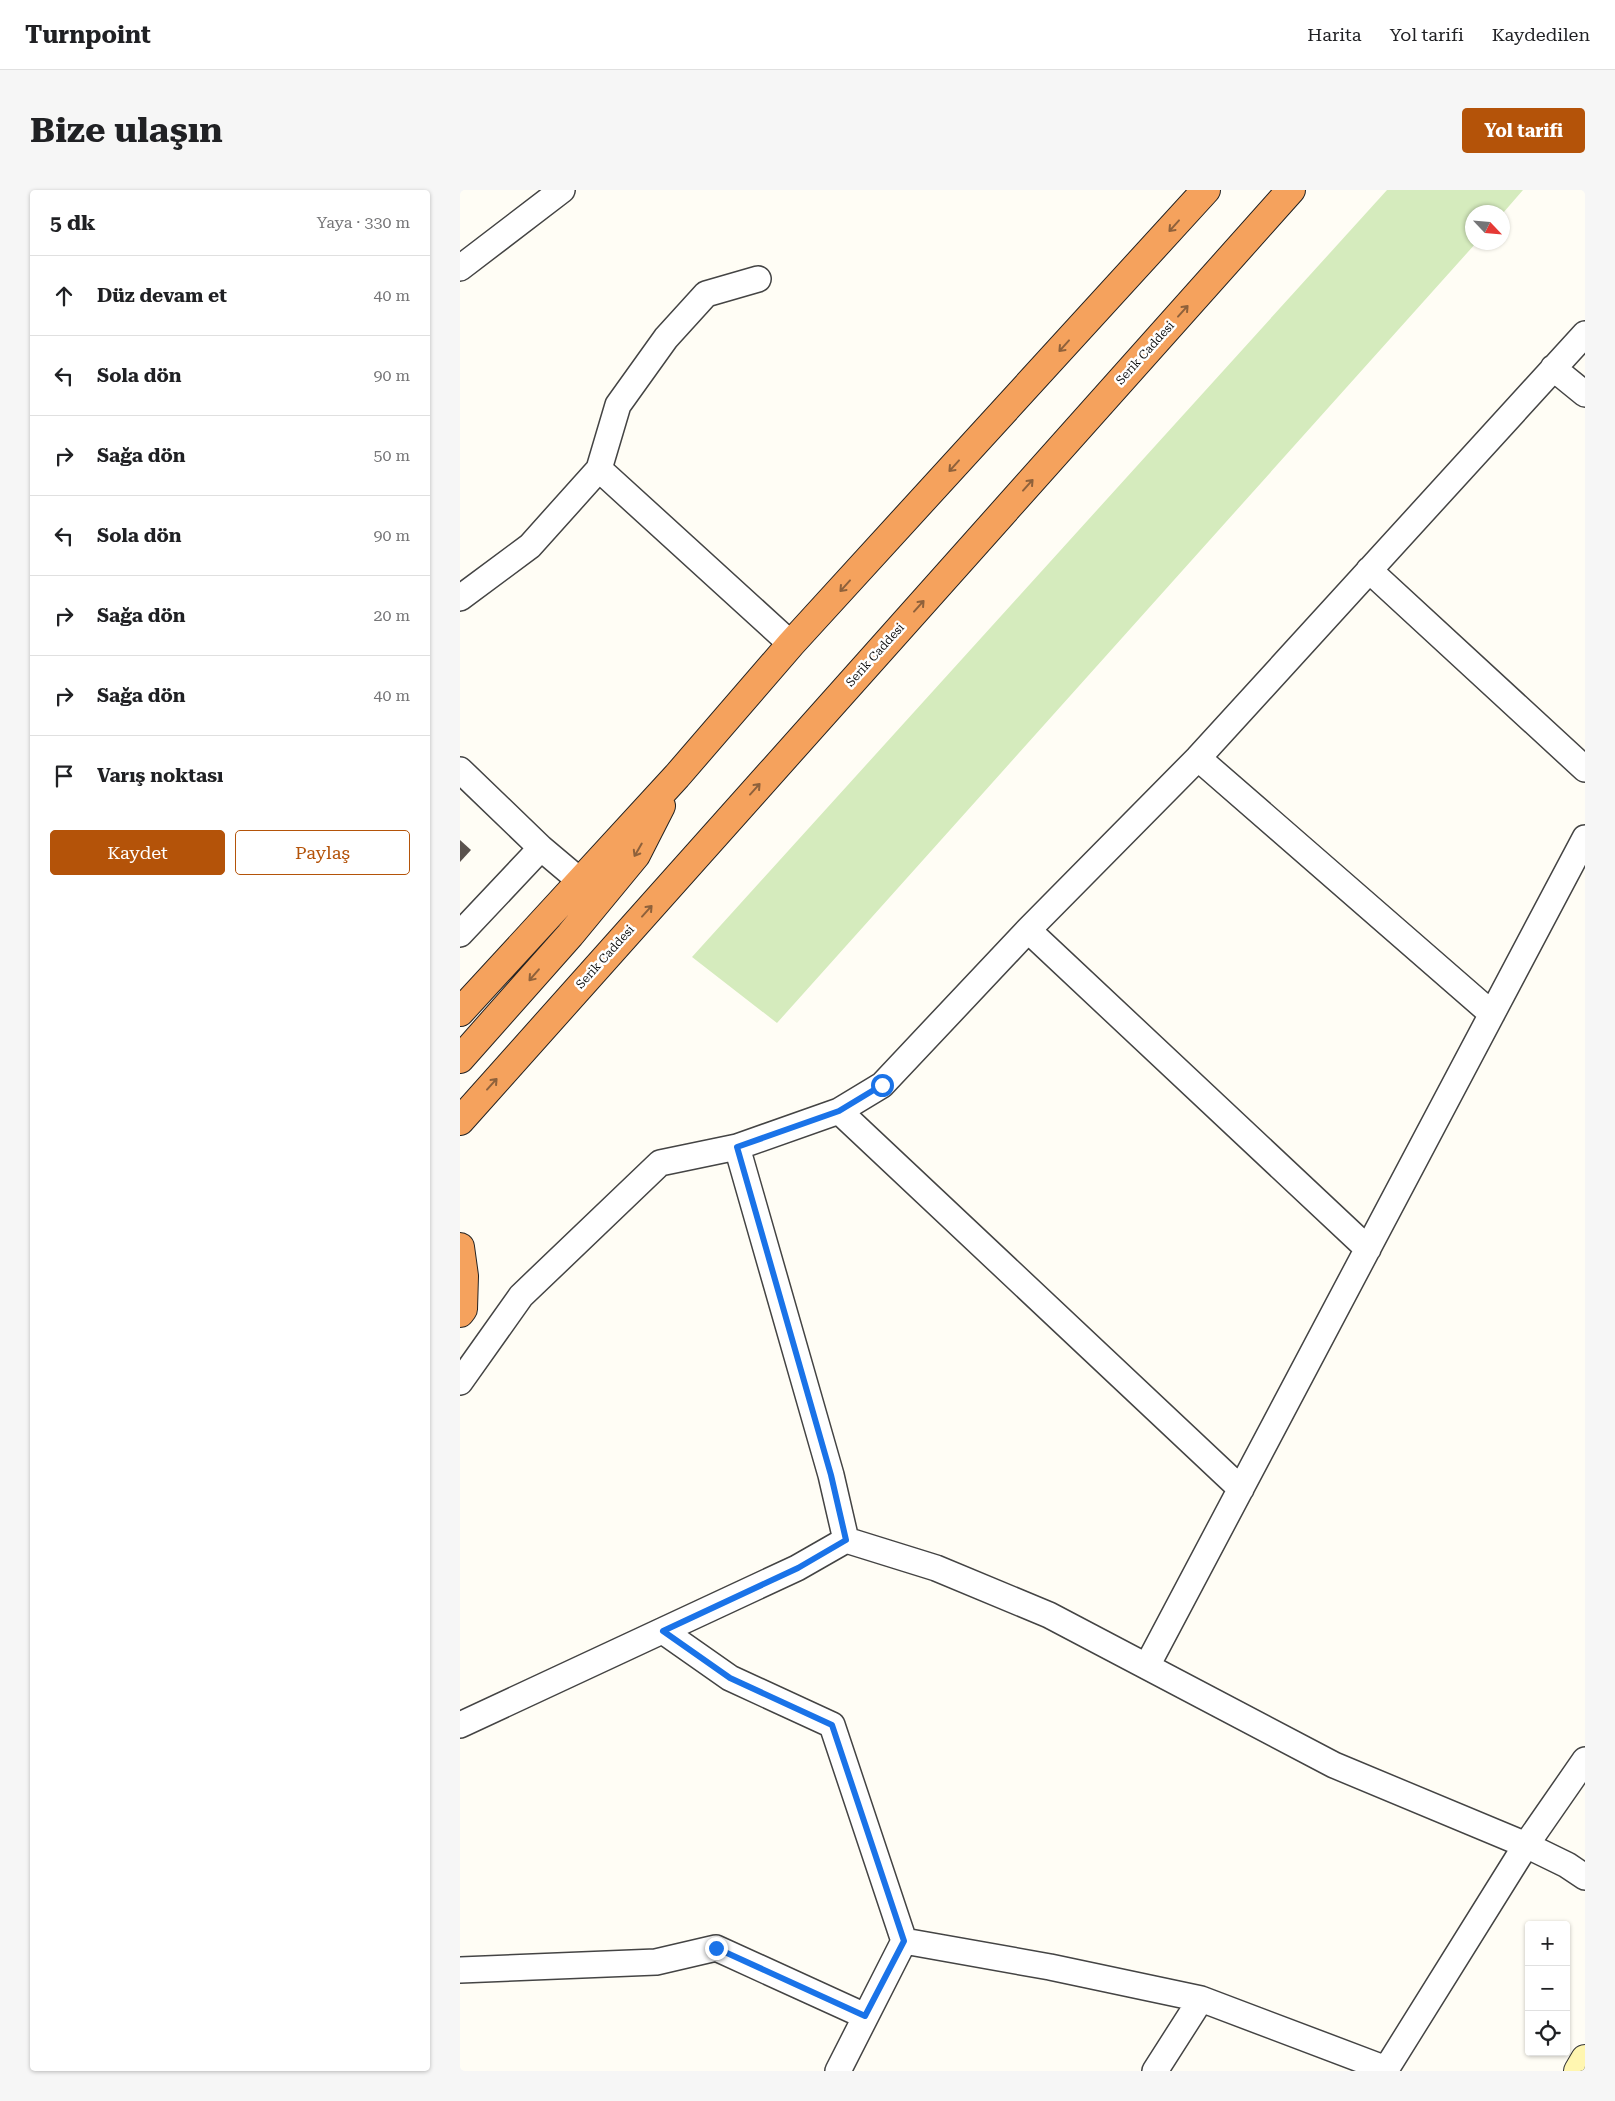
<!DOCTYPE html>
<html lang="tr">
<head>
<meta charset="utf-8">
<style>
	:root { --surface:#fff; --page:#f6f6f6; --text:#202124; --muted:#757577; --line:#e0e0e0; --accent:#b45309 }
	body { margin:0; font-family:"Roboto Serif",serif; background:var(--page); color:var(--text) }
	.controls { position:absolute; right:15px; bottom:15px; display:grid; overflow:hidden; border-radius:5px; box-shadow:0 1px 4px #0004 }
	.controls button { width:45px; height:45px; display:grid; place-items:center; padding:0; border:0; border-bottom:1px solid var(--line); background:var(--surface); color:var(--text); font:25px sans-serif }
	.compass { position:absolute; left:1005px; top:15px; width:45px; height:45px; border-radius:50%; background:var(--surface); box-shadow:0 1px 4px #0004; rotate:116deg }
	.stop { position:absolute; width:15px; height:15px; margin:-11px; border:4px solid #1a73e8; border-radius:50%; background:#fff }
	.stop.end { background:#1a73e8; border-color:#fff; box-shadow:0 1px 5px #0008 }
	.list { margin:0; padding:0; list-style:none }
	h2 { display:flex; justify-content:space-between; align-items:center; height:65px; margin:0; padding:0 20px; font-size:21px }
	h2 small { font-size:16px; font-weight:400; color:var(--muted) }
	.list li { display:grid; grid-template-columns:32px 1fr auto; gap:15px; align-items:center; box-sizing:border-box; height:80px; padding:0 20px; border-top:1px solid var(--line) }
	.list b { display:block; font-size:19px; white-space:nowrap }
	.list em { font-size:16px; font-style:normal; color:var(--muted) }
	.actions { display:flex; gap:10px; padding:15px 20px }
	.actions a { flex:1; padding:11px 0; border:1px solid var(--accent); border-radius:5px; text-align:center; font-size:18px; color:var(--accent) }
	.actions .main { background:var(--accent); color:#fff }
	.icon { flex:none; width:28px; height:28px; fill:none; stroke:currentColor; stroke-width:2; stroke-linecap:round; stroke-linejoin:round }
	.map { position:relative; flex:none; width:1125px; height:1881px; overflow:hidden; border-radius:5px }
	header { display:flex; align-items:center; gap:30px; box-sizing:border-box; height:70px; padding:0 25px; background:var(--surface); border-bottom:1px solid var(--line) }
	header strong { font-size:24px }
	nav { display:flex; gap:28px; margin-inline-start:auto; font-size:18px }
	.intro { display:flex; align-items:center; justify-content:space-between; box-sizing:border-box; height:120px; padding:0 30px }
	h1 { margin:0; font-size:35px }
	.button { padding:12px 22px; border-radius:5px; background:var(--accent); color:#fff; font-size:18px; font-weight:700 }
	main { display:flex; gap:30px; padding:0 30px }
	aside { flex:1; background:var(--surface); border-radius:5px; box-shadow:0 1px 4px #0004 }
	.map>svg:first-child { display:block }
</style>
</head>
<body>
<header>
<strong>Turnpoint</strong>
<nav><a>Harita</a><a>Yol tarifi</a><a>Kaydedilen</a></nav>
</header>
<div class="intro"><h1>Bize ulaşın</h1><a class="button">Yol tarifi</a></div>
<main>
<aside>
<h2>5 dk<small>Yaya · 330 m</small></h2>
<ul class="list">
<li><svg class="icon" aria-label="ahead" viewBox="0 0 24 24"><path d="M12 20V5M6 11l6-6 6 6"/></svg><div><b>Düz devam et</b></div><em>40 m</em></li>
<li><svg class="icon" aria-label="left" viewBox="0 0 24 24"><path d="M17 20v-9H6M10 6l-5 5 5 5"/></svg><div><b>Sola dön</b></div><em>90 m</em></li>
<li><svg class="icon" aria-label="right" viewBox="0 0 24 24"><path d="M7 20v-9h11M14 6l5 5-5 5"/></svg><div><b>Sağa dön</b></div><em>50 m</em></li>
<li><svg class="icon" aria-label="left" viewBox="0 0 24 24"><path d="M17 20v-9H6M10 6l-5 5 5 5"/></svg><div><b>Sola dön</b></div><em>90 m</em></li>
<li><svg class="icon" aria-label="right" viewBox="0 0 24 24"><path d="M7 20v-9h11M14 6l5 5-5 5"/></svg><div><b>Sağa dön</b></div><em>20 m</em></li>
<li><svg class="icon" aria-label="right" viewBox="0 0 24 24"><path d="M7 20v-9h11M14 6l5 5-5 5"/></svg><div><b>Sağa dön</b></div><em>40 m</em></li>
<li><svg class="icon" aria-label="arrive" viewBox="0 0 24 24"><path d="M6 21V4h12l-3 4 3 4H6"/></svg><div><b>Varış noktası</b></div></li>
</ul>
<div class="actions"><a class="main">Kaydet</a><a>Paylaş</a></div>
</aside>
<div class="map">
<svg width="1125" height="1881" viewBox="0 0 1125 1881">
	<rect width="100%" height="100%" fill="#fffdf5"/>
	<!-- green -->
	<path fill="#d5ebbd" d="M927,0H1063L1043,23L1012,22V52L1016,53L317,833L232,767Z"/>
	<!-- building -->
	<path fill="#5a524d" d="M0,650L11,660L0,672Z"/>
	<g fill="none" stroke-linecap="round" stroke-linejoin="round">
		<!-- street casing -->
		<g stroke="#444" stroke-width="28">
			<path id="street" d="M0,78L102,0
				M1093,178L1125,204
				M139,279L331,454
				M909,380L1125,579
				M0,408L70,356L139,279L158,215L206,148L246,104L298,89
				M738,568L1032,824
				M0,580L81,658
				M568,740L908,1059
				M0,744L81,658L119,690
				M379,921L781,1299
				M277,957L371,1285L386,1350
				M0,1192L61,1106L200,973L277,957L379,921L422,895L568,740L738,568L1125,144
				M203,1441L270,1488L372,1535L444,1751L378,1881
				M687,1476L1125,648
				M0,1535L337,1378L386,1350L476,1378L589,1425L874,1575L1066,1655L1107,1675L1125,1687
				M444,1751L590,1777L741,1809L926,1879
				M0,1780L196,1772L256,1758L405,1826
				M695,1881L741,1809
				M925,1881L1066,1655L1125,1570"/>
		</g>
		<!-- secondary casing -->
		<g stroke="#333" stroke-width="30">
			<path id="secondary" d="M1118,1881L1125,1869"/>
		</g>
		<!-- highway casing -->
		<g stroke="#222" stroke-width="30">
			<path id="highway" d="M0,822L217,586L331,454L746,0
				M0,869L110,745L176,665L201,616
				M0,931L831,0
				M0,1057L4,1086L3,1119L0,1123"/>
		</g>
		<!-- street -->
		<use href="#street" stroke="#fff" stroke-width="25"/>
		<!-- secondary -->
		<use href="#secondary" stroke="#fff6b0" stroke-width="28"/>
		<!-- highway -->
		<use href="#highway" stroke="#f5a25d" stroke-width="28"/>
	</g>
	<!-- one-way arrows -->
	<defs><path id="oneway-shaft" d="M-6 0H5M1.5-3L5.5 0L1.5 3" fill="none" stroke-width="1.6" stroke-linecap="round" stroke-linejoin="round" transform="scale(1.25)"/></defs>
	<g stroke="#8e613b">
		<use href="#oneway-shaft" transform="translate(714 36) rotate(132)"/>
		<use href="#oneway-shaft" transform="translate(723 121) rotate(-48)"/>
		<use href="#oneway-shaft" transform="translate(604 156) rotate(132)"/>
		<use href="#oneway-shaft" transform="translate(494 276) rotate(132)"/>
		<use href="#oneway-shaft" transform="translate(568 295) rotate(-48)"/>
		<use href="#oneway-shaft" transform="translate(385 396) rotate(132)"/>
		<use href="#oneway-shaft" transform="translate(459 416) rotate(-48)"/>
		<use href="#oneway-shaft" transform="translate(295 599) rotate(-48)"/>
		<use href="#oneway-shaft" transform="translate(178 660) rotate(120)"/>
		<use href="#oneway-shaft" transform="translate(187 721) rotate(-48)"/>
		<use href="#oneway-shaft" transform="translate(74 785) rotate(131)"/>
		<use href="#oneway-shaft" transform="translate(32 894) rotate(-48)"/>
	</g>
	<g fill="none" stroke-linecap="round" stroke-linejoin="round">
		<!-- route -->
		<path stroke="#1a73e8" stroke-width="6" d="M256,1758L405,1826L444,1751L372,1535L270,1488L203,1441L338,1378L386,1350L371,1285L277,957L379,921L422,895"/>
	</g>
	<g text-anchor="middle" stroke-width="5" stroke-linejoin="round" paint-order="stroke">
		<!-- street labels -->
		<g font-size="12" fill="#111" stroke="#fff">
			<text transform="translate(685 163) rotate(-48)" y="4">Serik Caddesi</text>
			<text transform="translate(415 465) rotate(-48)" y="4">Serik Caddesi</text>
			<text transform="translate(145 767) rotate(-48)" y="4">Serik Caddesi</text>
		</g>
	</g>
</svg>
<div class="controls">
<button>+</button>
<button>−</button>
<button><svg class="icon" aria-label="locate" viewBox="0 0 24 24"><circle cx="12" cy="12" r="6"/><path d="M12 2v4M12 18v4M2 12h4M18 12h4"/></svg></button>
</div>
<svg class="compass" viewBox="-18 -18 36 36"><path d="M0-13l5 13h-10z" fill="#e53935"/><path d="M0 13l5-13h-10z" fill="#757577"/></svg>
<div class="stop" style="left:422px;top:895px"></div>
<div class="stop end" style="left:256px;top:1758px"></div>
</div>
</main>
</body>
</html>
